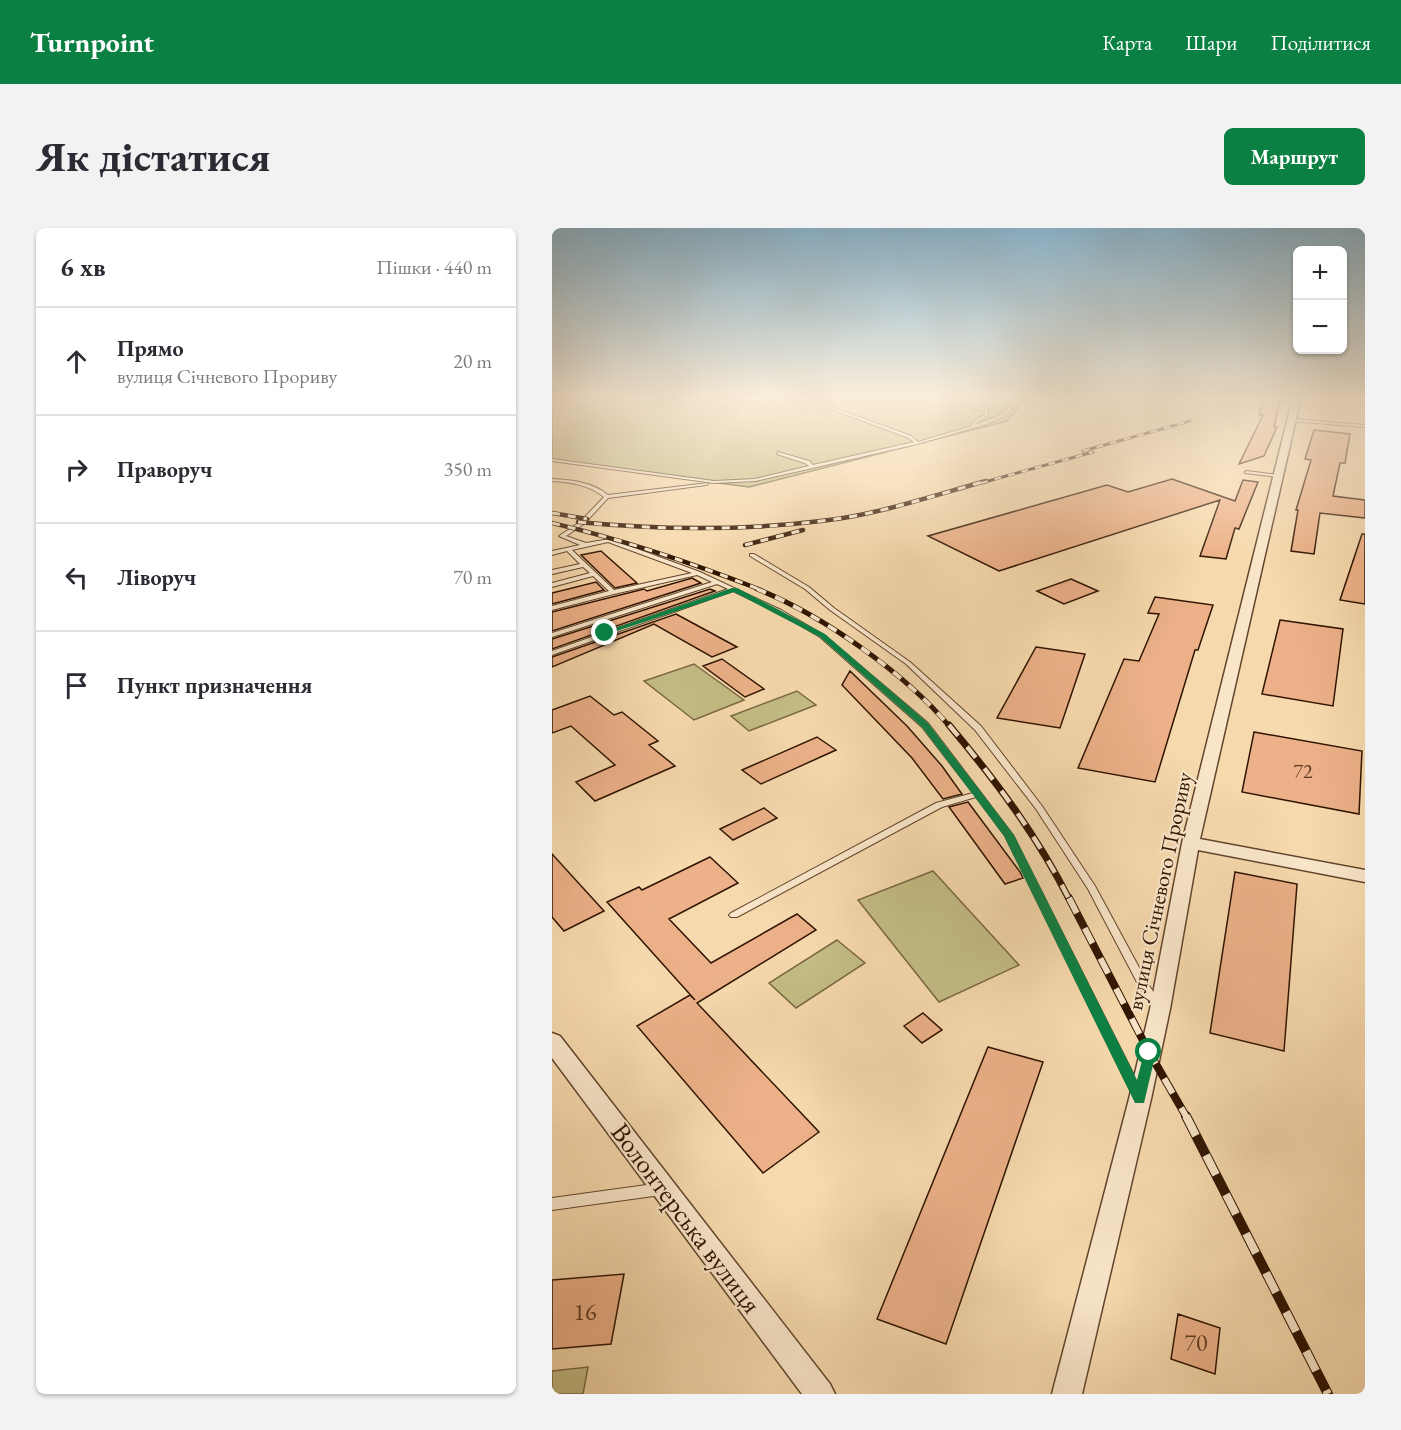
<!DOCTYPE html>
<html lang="uk">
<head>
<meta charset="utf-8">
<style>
	:root { --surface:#fff; --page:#f2f2f3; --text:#2b2b33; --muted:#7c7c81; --line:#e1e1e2; --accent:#0b8043 }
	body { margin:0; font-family:"EB Garamond",serif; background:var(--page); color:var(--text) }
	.controls { position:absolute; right:18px; top:18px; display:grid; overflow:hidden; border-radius:9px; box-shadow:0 2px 4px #0004 }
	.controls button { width:54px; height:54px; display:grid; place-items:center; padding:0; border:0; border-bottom:2px solid var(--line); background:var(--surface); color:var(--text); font:30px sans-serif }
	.stop { position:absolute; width:18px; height:18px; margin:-14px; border:4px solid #0b8043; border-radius:50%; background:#fff }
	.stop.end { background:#0b8043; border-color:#fff; box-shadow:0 2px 6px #0008 }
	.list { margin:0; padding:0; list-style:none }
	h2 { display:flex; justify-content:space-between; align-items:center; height:78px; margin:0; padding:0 24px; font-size:26px }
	h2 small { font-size:20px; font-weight:400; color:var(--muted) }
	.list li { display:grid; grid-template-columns:39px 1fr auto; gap:18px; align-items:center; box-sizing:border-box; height:108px; padding:0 24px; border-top:2px solid var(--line) }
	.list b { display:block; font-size:22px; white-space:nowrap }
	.list p { margin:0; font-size:20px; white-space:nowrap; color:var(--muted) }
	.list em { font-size:20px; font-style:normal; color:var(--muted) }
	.icon { flex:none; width:33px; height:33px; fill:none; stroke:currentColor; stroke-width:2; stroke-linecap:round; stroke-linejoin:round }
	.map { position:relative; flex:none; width:813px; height:1166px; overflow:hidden; border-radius:9px }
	header { display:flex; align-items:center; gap:36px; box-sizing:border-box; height:84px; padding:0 30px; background:var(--accent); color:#fff }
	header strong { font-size:28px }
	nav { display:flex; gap:33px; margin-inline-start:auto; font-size:21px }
	.intro { display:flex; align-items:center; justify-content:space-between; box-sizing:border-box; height:144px; padding:0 36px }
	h1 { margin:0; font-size:42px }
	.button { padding:15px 27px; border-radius:9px; background:var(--accent); color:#fff; font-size:21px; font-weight:700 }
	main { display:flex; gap:36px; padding:0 36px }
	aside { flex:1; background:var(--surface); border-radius:9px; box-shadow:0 2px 4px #0004 }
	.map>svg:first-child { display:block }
</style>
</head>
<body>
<header>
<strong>Turnpoint</strong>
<nav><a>Карта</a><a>Шари</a><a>Поділитися</a></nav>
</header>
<div class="intro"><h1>Як дістатися</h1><a class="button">Маршрут</a></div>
<main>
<aside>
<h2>6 хв<small>Пішки · 440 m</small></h2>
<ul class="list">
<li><svg class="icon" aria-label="ahead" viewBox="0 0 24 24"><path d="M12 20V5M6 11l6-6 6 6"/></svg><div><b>Прямо</b><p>вулиця Січневого Прориву</p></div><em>20 m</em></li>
<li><svg class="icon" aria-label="right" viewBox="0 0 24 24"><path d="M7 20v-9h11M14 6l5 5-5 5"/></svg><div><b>Праворуч</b></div><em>350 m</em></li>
<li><svg class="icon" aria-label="left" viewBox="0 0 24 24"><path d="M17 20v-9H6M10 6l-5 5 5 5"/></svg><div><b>Ліворуч</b></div><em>70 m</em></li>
<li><svg class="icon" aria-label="arrive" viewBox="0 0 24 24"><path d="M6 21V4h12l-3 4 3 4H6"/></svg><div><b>Пункт призначення</b></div></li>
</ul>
</aside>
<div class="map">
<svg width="813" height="1166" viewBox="0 0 813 1166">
	<rect width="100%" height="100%" fill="#f6d9ad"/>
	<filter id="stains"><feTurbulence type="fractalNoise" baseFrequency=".00333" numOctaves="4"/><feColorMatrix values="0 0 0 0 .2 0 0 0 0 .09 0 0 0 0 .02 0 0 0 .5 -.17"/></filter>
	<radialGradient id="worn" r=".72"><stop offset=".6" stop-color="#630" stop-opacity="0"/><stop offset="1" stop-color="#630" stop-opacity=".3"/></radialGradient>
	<!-- green -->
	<path fill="#c4bd85" stroke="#7a6843" stroke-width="1.5" d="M0,169H475L455,193L197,259L0,233Z
		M142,436L192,472L142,492L92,453Z
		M245,463L264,477L197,503L179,488Z
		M381,643L467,737L387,774L306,672Z
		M285,712L313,735L244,780L217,755Z
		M36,1139L31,1166H0V1143Z"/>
	<!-- building -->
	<path fill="#ecb188" stroke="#2f1401" stroke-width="1.5" d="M729,169L722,199H725L712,228L687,236L711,187H707L712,170Z
		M762,202L798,206L793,235H788L781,268L813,272V290L768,285L762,326L739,323L746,282H744L759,232L753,231Z
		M620,251L683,273L691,252L706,254L687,301L683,300L674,331L648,328L668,272L447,343L376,308L555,257L576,264Z
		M810,306H813V376L788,372Z
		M49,323L85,355L63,360L29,327Z
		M140,350L149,355L0,403V384L92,361L95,363Z
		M519,351L546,363L512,376L485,363Z
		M44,354L52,362L0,376V365Z
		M158,361L163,363L0,421V411Z
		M603,369L661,377L646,422H643L603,554L526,540L572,431L587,433L607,386L596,385Z
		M124,386L185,419L160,429L102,396L0,439V429Z
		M728,392L791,401L781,478L710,466Z
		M484,419L533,426L508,500L445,490Z
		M170,431L212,461L193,469L151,438Z
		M298,443L355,498L390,538L410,566L391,571L360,530L290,457Z
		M38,468L62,487L70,484L106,513L97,517L123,538L43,573L24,554L63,537L19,498L0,505V482Z
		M702,504L810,523L807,586L690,564Z
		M265,509L284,522L209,556L190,542Z
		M416,574L468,644L471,650L453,656L397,579Z
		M212,580L225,590L181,612L168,601Z
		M0,626L52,683L12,703L0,689Z
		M158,629L186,655L117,691L159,735L245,686L264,702L145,775L267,904L211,945L85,798L138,767L143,772L55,674L87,659L90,662Z
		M683,644L745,656L732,823L658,805Z
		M371,785L390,802L370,815L352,798Z
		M436,819L491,834L394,1116L325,1091Z
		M72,1046L59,1116L0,1121V1052Z
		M626,1086L668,1100L663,1146L619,1131Z"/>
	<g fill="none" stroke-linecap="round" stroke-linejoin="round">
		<!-- lane casing -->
		<g stroke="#61452c" stroke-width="2">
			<path id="lane" d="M247,169H253L359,208L366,214L420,198L419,196L433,186V184L391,169H397L436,182V187L422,197L449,187L468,169H472L451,189L432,197L365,216L203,253L162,255L0,233V231L162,253L203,251L257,238L253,235L225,226L226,224L257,233L261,237L362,214L357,210Z
				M739,191L813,197V199L738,193Z
				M695,243L726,247L728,248L726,249L693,245V244Z
				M0,251C20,252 40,254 56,267L156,255V256L154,257L56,270L32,296L14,308L34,315L58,311L148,344L229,382L272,407L376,495L461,607L591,865L589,868L585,870L581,868L453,608L424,569L390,579L185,689H179L177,687L179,685L384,575L421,565L370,499L268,409L225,384L181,363L0,427V423L176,361L165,356L0,409V405L160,354L145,347L62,366L0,382V378L57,363L41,348L0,359V355L38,345L31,339L0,346V342L28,336L15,323L0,327V323L28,317L7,308L28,294L52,269C37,257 19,254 0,253ZM56,314L140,345L62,362L20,322Z
				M198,326H202L257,359L282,380L358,434L429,498L490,578L543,658L596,756L611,778L610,781L606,782L602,781L587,758L536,661L484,581L423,502L354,436L278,382L253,361L198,328Z
				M109,955L113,957L115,961L113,965L109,967L0,982V970Z"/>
		</g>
		<!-- street casing -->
		<g stroke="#61452c" stroke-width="3">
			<path id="street" d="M741,169H749L648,611L813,642V654L646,622L618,781L599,871L530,1166H500L577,871L598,781L630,615Z
				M0,805L8,808L278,1156L283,1166H250L0,830Z"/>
		</g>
		<!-- lane -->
		<use href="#lane" fill="#f9e6ca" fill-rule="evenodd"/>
		<!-- street -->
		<use href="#street" fill="#f9e6ca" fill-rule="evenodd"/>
		<!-- rail-far5 casing -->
		<g stroke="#2f1401" stroke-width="3">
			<path id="rail-far5" d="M531,223L638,193
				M429,255L541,224"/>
		</g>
		<!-- rail-far4 casing -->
		<g stroke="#2f1401" stroke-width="4.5">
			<path id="rail-far4" d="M0,285L35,291
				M26,294C108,302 187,303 269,293C325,287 380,268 434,253
				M0,295C72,312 140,335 209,362
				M193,317L251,302"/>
		</g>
		<!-- rail-far3 casing -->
		<g stroke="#2f1401" stroke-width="5">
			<path id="rail-far3" d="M205,361C270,387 353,445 398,499"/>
		</g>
		<!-- rail-far2 casing -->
		<g stroke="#2f1401" stroke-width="7">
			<path id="rail-far2" d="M397,497C444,553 484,606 517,671"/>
		</g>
		<!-- rail-far1 casing -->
		<g stroke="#2f1401" stroke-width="8">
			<path id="rail-far1" d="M517,670L597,824L635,890"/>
		</g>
		<!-- rail casing -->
		<g stroke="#2f1401" stroke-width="10">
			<path id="rail" d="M634,888L776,1166"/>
		</g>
		<!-- rail-far5 -->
		<use href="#rail-far5" stroke="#f9e6ca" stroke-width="2" stroke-dasharray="7" stroke-linecap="butt"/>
		<!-- rail-far4 -->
		<use href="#rail-far4" stroke="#f9e6ca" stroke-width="3" stroke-dasharray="8" stroke-linecap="butt"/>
		<!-- rail-far3 -->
		<use href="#rail-far3" stroke="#f9e6ca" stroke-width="4" stroke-dasharray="10" stroke-linecap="butt"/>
		<!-- rail-far2 -->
		<use href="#rail-far2" stroke="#f9e6ca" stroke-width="4.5" stroke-dasharray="14" stroke-linecap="butt"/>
		<!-- rail-far1 -->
		<use href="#rail-far1" stroke="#f9e6ca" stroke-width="6" stroke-dasharray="17" stroke-linecap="butt"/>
		<!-- rail -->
		<use href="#rail" stroke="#f9e6ca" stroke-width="8" stroke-dasharray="22" stroke-linecap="butt"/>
	</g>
	<!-- sky -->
	<linearGradient id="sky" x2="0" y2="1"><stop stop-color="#8ab6d0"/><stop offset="0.51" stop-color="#fbeeda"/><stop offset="1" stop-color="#fbeeda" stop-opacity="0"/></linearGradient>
	<rect width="813" height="332" fill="url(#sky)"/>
	<!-- route -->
	<path fill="#0b8043" d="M180,360H185L273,406L376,495L462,607L585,852L593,821H602L604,824L592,875H583L452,608L370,499L268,409L182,364L56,406L49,405Z"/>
	<g text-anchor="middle" stroke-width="4.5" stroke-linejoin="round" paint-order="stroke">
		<!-- number labels -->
		<g font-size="20" fill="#5e3b23">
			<text x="751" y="550">72</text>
		</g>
		<!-- street labels -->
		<g font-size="22" fill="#2f1401" stroke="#f9e6ca">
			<text transform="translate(607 663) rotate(-78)" y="8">вулиця Січневого Прориву</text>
		</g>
		<!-- near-number labels -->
		<g font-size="24" fill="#5e3b23">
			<text x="33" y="1092">16</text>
			<text x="644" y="1123">70</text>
		</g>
		<!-- near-street labels -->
		<g font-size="27" fill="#2f1401" stroke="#f9e6ca">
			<text transform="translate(134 990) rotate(53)" y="9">Волонтерська вулиця</text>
		</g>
	</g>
	<rect width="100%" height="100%" filter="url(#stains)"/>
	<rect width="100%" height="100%" fill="url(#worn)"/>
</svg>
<div class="controls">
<button>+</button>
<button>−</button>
</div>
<div class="stop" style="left:597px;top:824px"></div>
<div class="stop end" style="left:53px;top:405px"></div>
</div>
</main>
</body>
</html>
